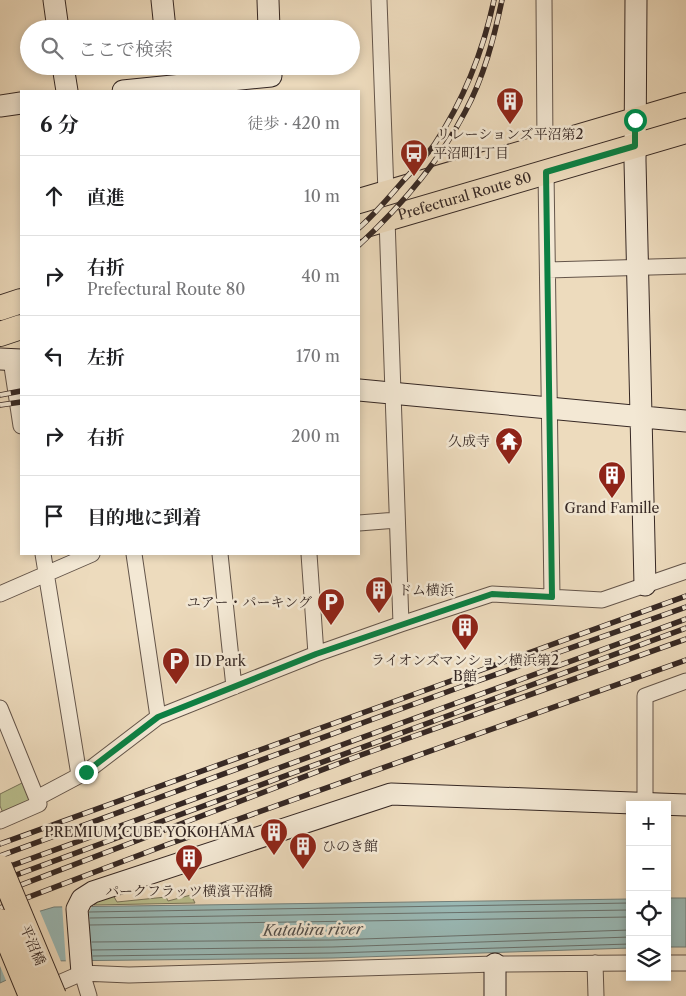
<!DOCTYPE html>
<html lang="ja">
<head>
<meta charset="utf-8">
<style>
	:root { --surface:#fff; --page:#f2f2f2; --text:#202124; --muted:#757577; --line:#e0e0e0 }
	body { margin:0; font-family:"Libre Caslon Text","Noto Serif JP",serif; background:var(--page); color:var(--text) }
	.controls { position:absolute; right:15px; bottom:15px; display:grid; overflow:hidden; border-radius:0px; box-shadow:0 2px 8px #0003 }
	.controls button { width:45px; height:45px; display:grid; place-items:center; padding:0; border:0; border-bottom:1px solid var(--line); background:var(--surface); color:var(--text); font:25px sans-serif }
	.stop { position:absolute; width:15px; height:15px; margin:-11px; border:4px solid #0b8043; border-radius:50%; background:#fff }
	.stop.end { background:#0b8043; border-color:#fff; box-shadow:0 1px 5px #0008 }
	.list { margin:0; padding:0; list-style:none }
	h2 { display:flex; justify-content:space-between; align-items:center; height:65px; margin:0; padding:0 20px; font-size:21px }
	h2 small { font-size:16px; font-weight:400; color:var(--muted) }
	.list li { display:grid; grid-template-columns:32px 1fr auto; gap:15px; align-items:center; box-sizing:border-box; height:80px; padding:0 20px; border-top:1px solid var(--line) }
	.list b { display:block; font-size:19px; white-space:nowrap }
	.list p { margin:0; font-size:16px; white-space:nowrap; color:var(--muted) }
	.list em { font-size:16px; font-style:normal; color:var(--muted) }
	.icon { flex:none; width:28px; height:28px; fill:none; stroke:currentColor; stroke-width:2; stroke-linecap:round; stroke-linejoin:round }
	.map { position:relative; flex:none; width:686px; height:996px; overflow:hidden }
	.search { position:absolute; background:var(--surface); box-shadow:0 2px 8px #0003; left:20px; top:20px; width:340px; height:55px; display:flex; align-items:center; gap:12px; box-sizing:border-box; padding:0 18px; border-radius:28px; color:var(--muted); font-size:19px }
	.panel { position:absolute; background:var(--surface); box-shadow:0 2px 8px #0003; left:20px; top:90px; width:340px; height:465px; border-radius:0px }
	.map>svg:first-child { display:block }
</style>
</head>
<body>
<div class="map">
<svg width="686" height="996" viewBox="0 0 686 996">
	<rect width="100%" height="100%" fill="#eddbbd"/>
	<filter id="stains"><feTurbulence type="fractalNoise" baseFrequency=".004" numOctaves="4"/><feColorMatrix values="0 0 0 0 .2 0 0 0 0 .09 0 0 0 0 .02 0 0 0 .5 -.17"/></filter>
	<radialGradient id="worn" r=".72"><stop offset=".6" stop-color="#630" stop-opacity="0"/><stop offset="1" stop-color="#630" stop-opacity=".3"/></radialGradient>
	<!-- green -->
	<path fill="#bac08f" stroke="#78745a" d="M24,782L32,801L4,815L0,806V794Z
		M113,895L117,902L166,897L168,901L191,895L195,903L94,905L95,902Z"/>
	<!-- water -->
	<path fill="#9abab7" stroke="#72807c" d="M667,898H686V947H667Z
		M630,899V948L332,958L47,961L0,983V923L54,907Z"/>
	<!-- pier -->
	<path fill="#eddbbd" d="M62,904H93L89,912L91,958L93,963L66,964Z
		M39,909L62,964H47L7,983L0,966V920Z"/>
	<g fill="none" stroke-linecap="round" stroke-linejoin="round">
		<!-- shore -->
		<path stroke="#68716e" stroke-width="1" d="M89,912L630,903
			M90,918L630,910
			M90,925L630,917
			M92,942L332,940L630,930
			M92,950L332,947L630,937
			M93,956L332,953L630,944"/>
		<!-- street casing -->
		<g stroke="#64554a" stroke-width="17">
			<path id="street" d="M379,0L386,193
				M544,0L545,146
				M546,172L552,597
				M387,219L401,624
				M548,270L686,266
				M11,360L21,426
				M359,523L397,520
				M43,554L79,775
				M134,554L158,717
				M220,554L234,687
				M309,554L316,654
				M0,594L92,554
				M0,708L39,804L0,821
				M37,798L86,772L158,717L316,654L401,624L492,594L602,600L686,571
				M645,803V696L686,681
				M595,963L596,996
				M667,963H686
				M82,973L89,996
				M43,990L82,973L129,975L495,964L630,963"/>
		</g>
		<!-- secondary casing -->
		<g stroke="#362824" stroke-width="23">
			<path id="secondary" d="M54,0L58,29
				M162,0L165,29
				M268,0L269,29
				M636,0L635,161L645,585
				M63,66L67,91
				M123,91L271,76
				M0,106L21,103
				M0,359L21,360
				M359,390L686,421
				M495,964V996
				M82,973L77,909L82,899L93,892L391,794L686,805"/>
		</g>
		<!-- primary casing -->
		<g stroke="#362824" stroke-width="26">
			<g id="primary">
				<path d="M359,201L686,105"/>
				<path id="s1" d="M359,227L686,131"/>
				<path d="M0,308L21,301"/>
				<path d="M0,334L21,327"/>
			</g>
		</g>
		<!-- street -->
		<use href="#street" stroke="#f3e8d4" stroke-width="15"/>
		<!-- secondary -->
		<use href="#secondary" stroke="#f3e8d4" stroke-width="21"/>
		<!-- primary -->
		<use href="#primary" stroke="#eddbbd" stroke-width="24"/>
		<!-- rail casing -->
		<g stroke="#362824" stroke-width="5.5">
			<path id="rail" d="M359,228C376,213 389,197 404,180C414,169 425,157 434,145C463,101 483,52 494,0
				M359,245C401,206 439,162 465,112C484,77 494,38 502,0
				M0,395L21,391
				M0,405L21,402
				M0,844L686,596
				M0,856L455,689L686,607
				M0,870L686,619
				M0,881L686,628
				M0,893L361,755L686,639
				M0,908L166,845L686,660"/>
		</g>
		<!-- rail -->
		<use href="#rail" stroke="#f3e8d4" stroke-width="4" stroke-dasharray="11" stroke-linecap="butt"/>
		<!-- primary-bridge casing -->
		<g stroke="#362824" stroke-width="26" stroke-linecap="butt">
			<path id="primary-bridge" d="M0,867L54,996
				M0,921L31,996"/>
		</g>
		<!-- primary-bridge -->
		<use href="#primary-bridge" stroke="#eddbbd" stroke-width="24"/>
	</g>
	<g fill="none" stroke-linecap="round" stroke-linejoin="round">
		<!-- route -->
		<path stroke="#0b8043" stroke-width="6" d="M86,772L158,717L316,654L492,594L552,597L546,172L635,146V120"/>
	</g>
	<!-- icons -->
	<defs>
		<g id="building-pin" transform="scale(1.4375)"><path d="M0 17L-7.5 6A9.5 9.5 0 1 1 7.5 6Z" fill="#8f2418" stroke="#f3e8d4"/><path d="M-4-6H4V6H1V3H-1V6H-4ZM-2.5-4.3h1.7v1.8h-1.7ZM.8-4.3h1.7v1.8H.8ZM-2.5-1h1.7V.8h-1.7ZM.8-1h1.7V.8H.8Z" fill="#fff"/></g>
		<g id="bus-pin" transform="scale(1.4375)"><path d="M0 17L-7.5 6A9.5 9.5 0 1 1 7.5 6Z" fill="#8f2418" stroke="#f3e8d4"/><path d="M-5-6H5V4H4V6H2V4H-2V6H-4V4H-5ZM-3.5-4V0h7V-4ZM-3.5 1.2v1.5H-2V1.2ZM2 1.2v1.5H3.5V1.2Z" fill="#fff"/></g>
		<g id="temple-pin" transform="scale(1.4375)"><path d="M0 17L-7.5 6A9.5 9.5 0 1 1 7.5 6Z" fill="#8f2418" stroke="#f3e8d4"/><path d="M0-6L5-2H3V0L6.5 2.5H4V6H1.5V3h-3V6H-4V2.5H-6.5L-3 0V-2H-5Z" fill="#fff"/></g>
		<g id="parking-pin" transform="scale(1.4375)"><path d="M0 17L-7.5 6A9.5 9.5 0 1 1 7.5 6Z" fill="#8f2418" stroke="#f3e8d4"/><path d="M-3.5-5.5H1a3.5 3.5 0 0 1 0 7H-1V5.5H-3.5ZM-1-3.4V-.6H.8a1.4 1.4 0 0 0 0-2.8Z" fill="#fff"/></g>
	</defs>
	<g fill-rule="evenodd">
		<use href="#building-pin" x="510" y="101"/>
		<use href="#bus-pin" x="414" y="153"/>
		<use href="#temple-pin" x="509" y="441"/>
		<use href="#building-pin" x="612" y="475"/>
		<use href="#building-pin" x="379" y="590"/>
		<use href="#parking-pin" x="331" y="602"/>
		<use href="#building-pin" x="465" y="627"/>
		<use href="#parking-pin" x="176" y="661"/>
		<use href="#building-pin" x="274" y="832"/>
		<use href="#building-pin" x="303" y="846"/>
		<use href="#building-pin" x="189" y="858"/>
	</g>
	<g text-anchor="middle" stroke-width="5" stroke-linejoin="round" paint-order="stroke">
		<!-- poi labels -->
		<g font-size="14" fill="#362824" stroke="#f3e8d4">
			<text x="510" y="139">リレーションズ平沼第2</text>
			<text x="433" y="158" text-anchor="start">平沼町1丁目</text>
			<text x="490" y="446" text-anchor="end">久成寺</text>
			<text x="612" y="513">Grand Famille</text>
			<text x="398" y="595" text-anchor="start">ドム横浜</text>
			<text x="312" y="607" text-anchor="end">ユアー・パーキング</text>
			<text x="465" y="665">ライオンズマンション横浜第2<tspan x="465" dy="16">B館</tspan></text>
			<text x="195" y="666" text-anchor="start">ID Park</text>
			<text x="255" y="837" text-anchor="end">PREMIUM CUBE YOKOHAMA</text>
			<text x="322" y="851" text-anchor="start">ひのき館</text>
			<text x="189" y="896">パークフラッツ横濱平沼橋</text>
		</g>
		<!-- street labels -->
		<g font-size="14" fill="#362824" stroke="#f3e8d4">
			<text dy="5" stroke="none"><textPath href="#s1" startOffset="110">Prefectural Route 80</textPath></text>
			<text transform="translate(33 945) rotate(67)" y="5">平沼橋</text>
		</g>
		<!-- water labels -->
		<g font-size="15" font-style="italic" fill="#4f4c49" stroke="#f3e8d4">
			<text transform="translate(313 930) rotate(-1)" y="5">Katabira river</text>
		</g>
	</g>
	<rect width="100%" height="100%" filter="url(#stains)"/>
	<rect width="100%" height="100%" fill="url(#worn)"/>
</svg>
<div class="controls">
<button>+</button>
<button>−</button>
<button><svg class="icon" aria-label="locate" viewBox="0 0 24 24"><circle cx="12" cy="12" r="6"/><path d="M12 2v4M12 18v4M2 12h4M18 12h4"/></svg></button>
<button><svg class="icon" aria-label="layers" viewBox="0 0 24 24"><path d="M12 4l9 5-9 5-9-5zM3 14l9 5 9-5"/></svg></button>
</div>
<div class="stop" style="left:635px;top:120px"></div>
<div class="stop end" style="left:86px;top:772px"></div>
<div class="search"><svg class="icon" aria-label="search" viewBox="0 0 24 24"><circle cx="10" cy="10" r="6"/><path d="M15 15l6 6"/></svg>ここで検索</div>
<section class="panel">
<h2>6 分<small>徒歩 · 420 m</small></h2>
<ul class="list">
<li><svg class="icon" aria-label="ahead" viewBox="0 0 24 24"><path d="M12 20V5M6 11l6-6 6 6"/></svg><div><b>直進</b></div><em>10 m</em></li>
<li><svg class="icon" aria-label="right" viewBox="0 0 24 24"><path d="M7 20v-9h11M14 6l5 5-5 5"/></svg><div><b>右折</b><p>Prefectural Route 80</p></div><em>40 m</em></li>
<li><svg class="icon" aria-label="left" viewBox="0 0 24 24"><path d="M17 20v-9H6M10 6l-5 5 5 5"/></svg><div><b>左折</b></div><em>170 m</em></li>
<li><svg class="icon" aria-label="right" viewBox="0 0 24 24"><path d="M7 20v-9h11M14 6l5 5-5 5"/></svg><div><b>右折</b></div><em>200 m</em></li>
<li><svg class="icon" aria-label="arrive" viewBox="0 0 24 24"><path d="M6 21V4h12l-3 4 3 4H6"/></svg><div><b>目的地に到着</b></div></li>
</ul>
</section>
</div>
</body>
</html>
